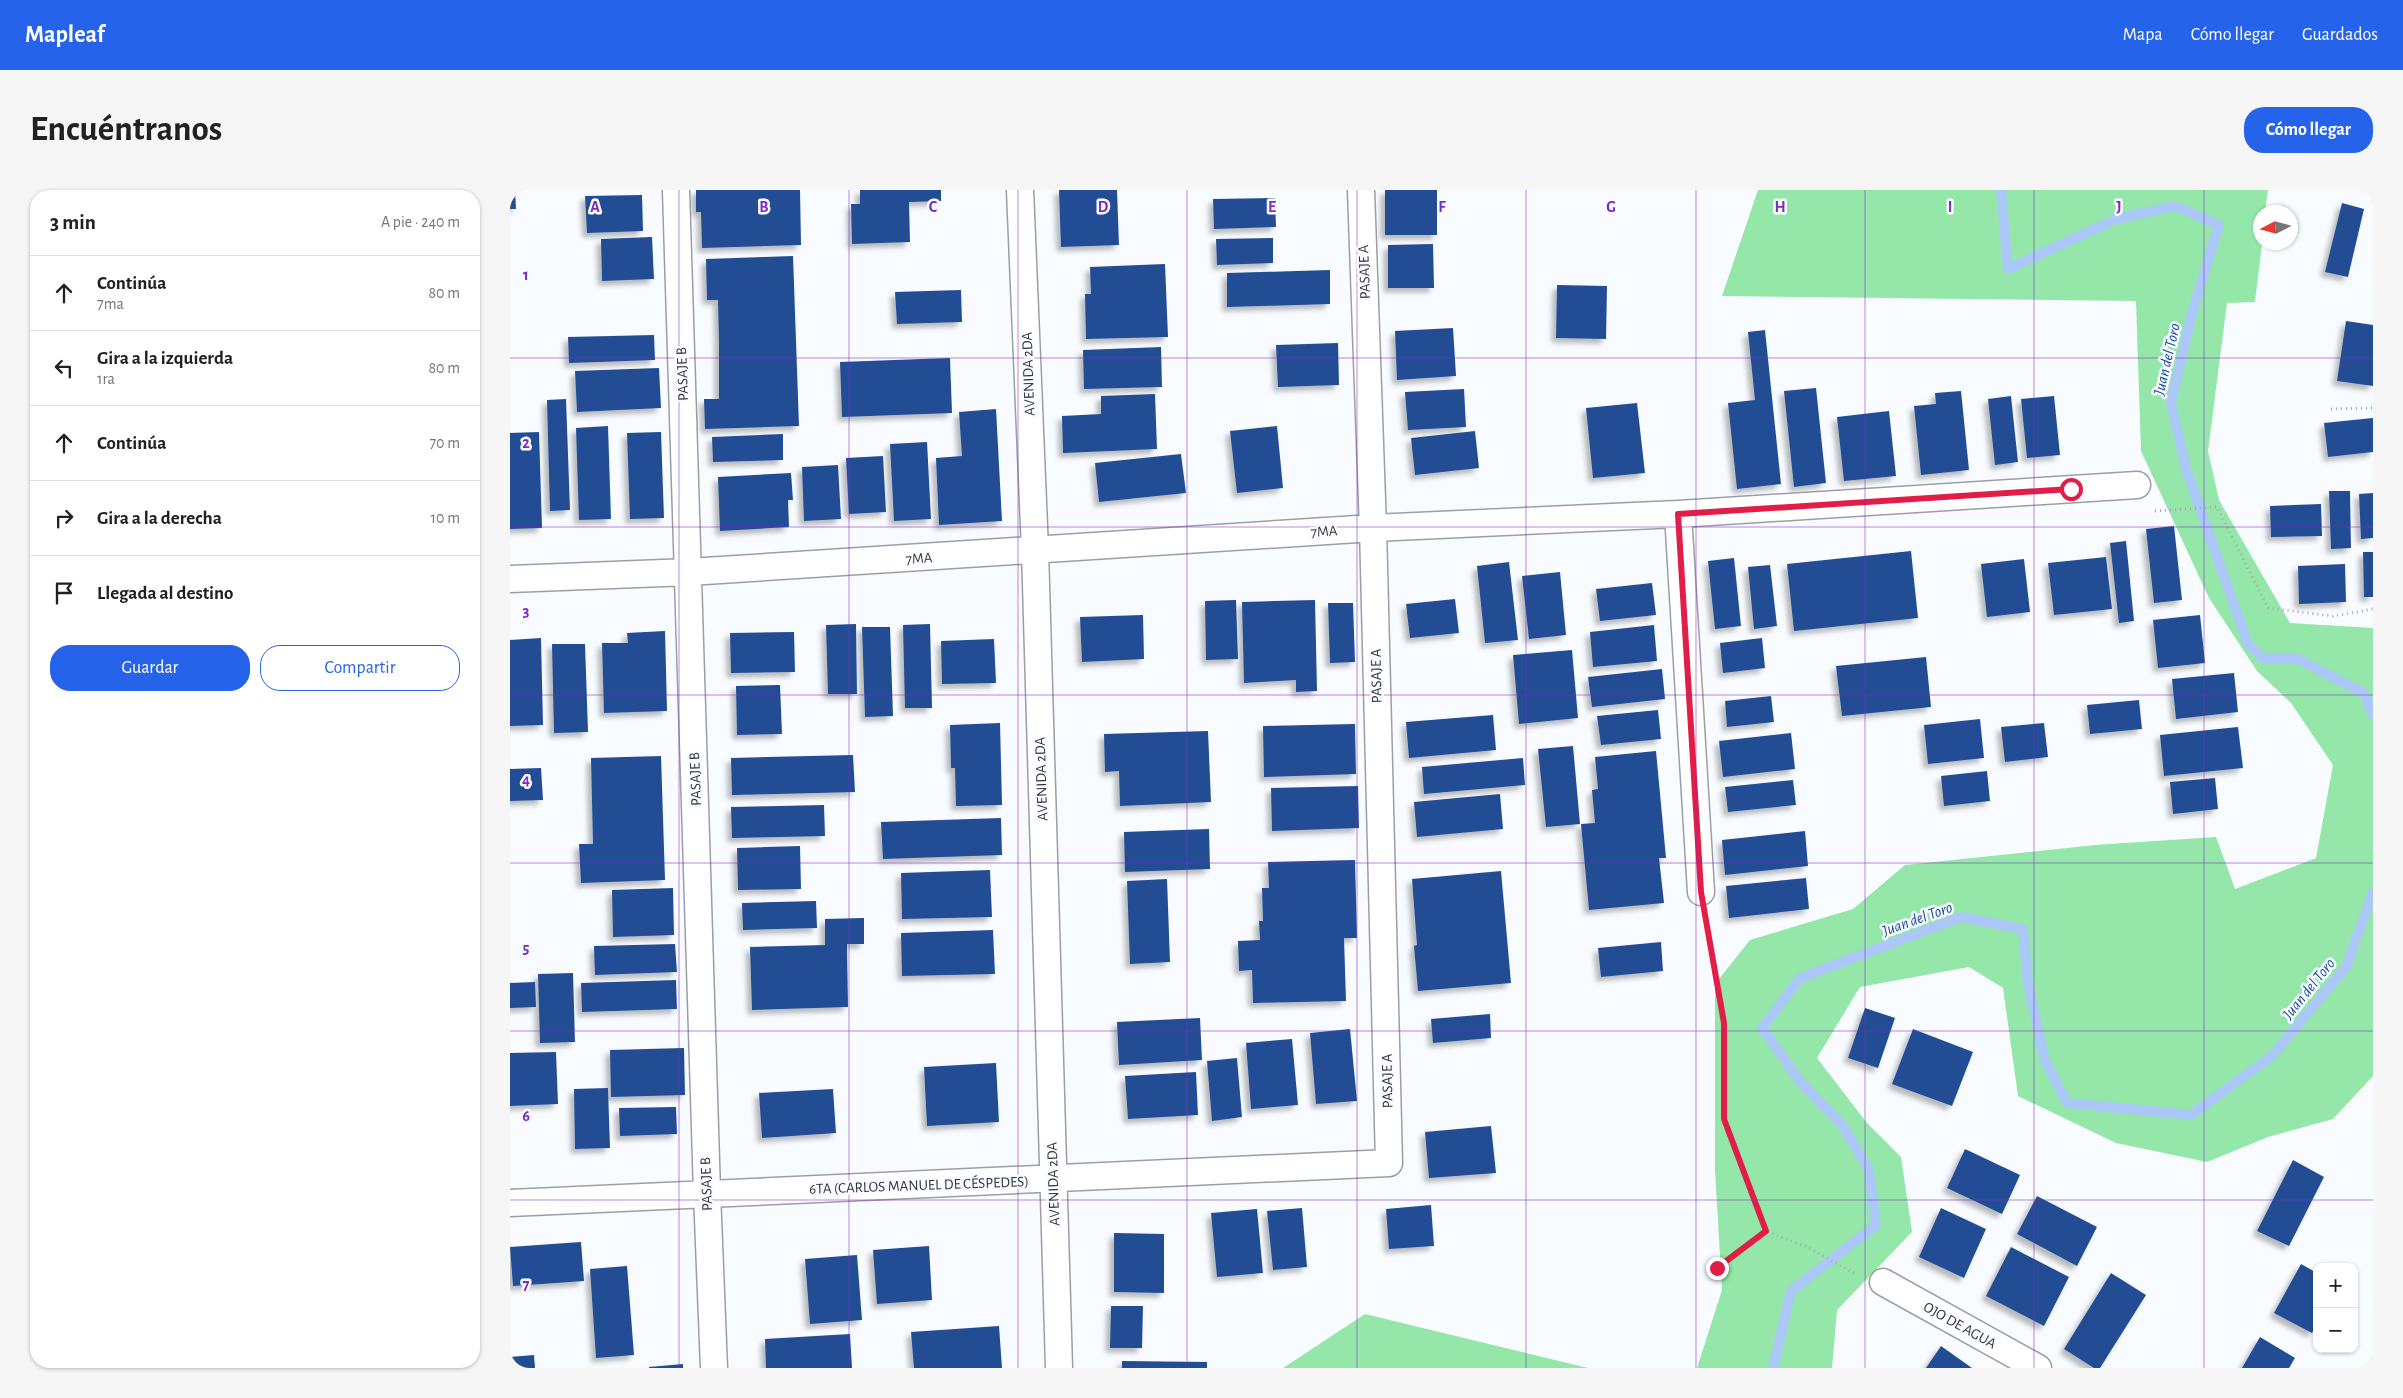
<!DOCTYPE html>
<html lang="es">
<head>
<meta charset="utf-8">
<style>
	:root { --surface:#fff; --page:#f6f6f6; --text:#202124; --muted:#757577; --line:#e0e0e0; --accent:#2563eb }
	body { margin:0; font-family:"Alegreya Sans",sans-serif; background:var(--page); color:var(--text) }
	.controls { position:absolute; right:15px; bottom:15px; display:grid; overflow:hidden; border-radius:10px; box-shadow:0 1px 4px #0004 }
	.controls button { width:45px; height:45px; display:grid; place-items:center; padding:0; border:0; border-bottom:1px solid var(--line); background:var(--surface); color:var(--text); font:25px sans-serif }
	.compass { position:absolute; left:1743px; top:15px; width:45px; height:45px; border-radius:50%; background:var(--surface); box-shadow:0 1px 4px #0004; rotate:264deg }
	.stop { position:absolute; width:15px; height:15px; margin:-11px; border:4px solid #e11d48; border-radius:50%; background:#fff }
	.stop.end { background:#e11d48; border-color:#fff; box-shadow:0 1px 5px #0008 }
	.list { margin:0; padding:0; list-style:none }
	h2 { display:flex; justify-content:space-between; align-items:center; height:65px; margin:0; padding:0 20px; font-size:21px }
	h2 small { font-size:16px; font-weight:400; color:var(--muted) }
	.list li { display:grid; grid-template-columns:32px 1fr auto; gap:15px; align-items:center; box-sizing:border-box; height:75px; padding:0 20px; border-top:1px solid var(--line) }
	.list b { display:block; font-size:19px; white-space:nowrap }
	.list p { margin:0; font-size:16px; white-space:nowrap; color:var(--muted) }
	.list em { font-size:16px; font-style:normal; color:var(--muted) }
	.actions { display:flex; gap:10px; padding:15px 20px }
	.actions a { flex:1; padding:11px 0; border:1px solid var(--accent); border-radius:20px; text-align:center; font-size:18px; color:var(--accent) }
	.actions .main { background:var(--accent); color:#fff }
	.icon { flex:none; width:28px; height:28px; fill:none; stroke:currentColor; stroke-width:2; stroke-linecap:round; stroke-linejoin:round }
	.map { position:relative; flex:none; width:1863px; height:1178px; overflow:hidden; border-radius:20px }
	header { display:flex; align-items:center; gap:30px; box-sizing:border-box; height:70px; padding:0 25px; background:var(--accent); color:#fff }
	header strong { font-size:24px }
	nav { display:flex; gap:28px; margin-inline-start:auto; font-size:18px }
	.intro { display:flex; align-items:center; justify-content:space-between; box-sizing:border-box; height:120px; padding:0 30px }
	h1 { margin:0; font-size:35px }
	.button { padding:12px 22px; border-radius:20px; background:var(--accent); color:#fff; font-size:18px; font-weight:700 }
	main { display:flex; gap:30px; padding:0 30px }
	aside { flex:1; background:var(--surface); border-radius:20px; box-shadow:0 1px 4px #0004 }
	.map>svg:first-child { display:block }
</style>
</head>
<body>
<header>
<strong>Mapleaf</strong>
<nav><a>Mapa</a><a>Cómo llegar</a><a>Guardados</a></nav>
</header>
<div class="intro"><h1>Encuéntranos</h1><a class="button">Cómo llegar</a></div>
<main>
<aside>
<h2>3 min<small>A pie · 240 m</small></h2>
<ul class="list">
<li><svg class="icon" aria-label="ahead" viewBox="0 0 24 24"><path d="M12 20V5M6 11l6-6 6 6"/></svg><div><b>Continúa</b><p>7ma</p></div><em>80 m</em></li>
<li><svg class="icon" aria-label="left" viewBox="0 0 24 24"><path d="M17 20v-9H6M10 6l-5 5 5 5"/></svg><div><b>Gira a la izquierda</b><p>1ra</p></div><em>80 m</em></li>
<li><svg class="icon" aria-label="ahead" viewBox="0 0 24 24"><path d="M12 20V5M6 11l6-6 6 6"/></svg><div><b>Continúa</b></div><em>70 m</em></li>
<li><svg class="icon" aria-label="right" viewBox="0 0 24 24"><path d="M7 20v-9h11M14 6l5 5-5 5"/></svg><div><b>Gira a la derecha</b></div><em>10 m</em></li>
<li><svg class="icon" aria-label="arrive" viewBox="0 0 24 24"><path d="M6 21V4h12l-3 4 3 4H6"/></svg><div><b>Llegada al destino</b></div></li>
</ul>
<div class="actions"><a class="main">Guardar</a><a>Compartir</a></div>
</aside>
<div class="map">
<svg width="1863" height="1178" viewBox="0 0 1863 1178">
	<defs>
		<filter id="shadow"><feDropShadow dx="-4.5" dy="4.5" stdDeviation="2.5" flood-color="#0004"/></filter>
	</defs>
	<rect width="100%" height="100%" fill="#f8fbff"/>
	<!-- green -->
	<path fill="#94e7a8" d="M1248,0H1758L1755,22H1750L1752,53L1745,112L1717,113L1698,261L1709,310L1780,433L1863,438V886L1823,929L1758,947L1697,972L1606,953L1508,906L1493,798L1459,777L1350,797L1307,868L1357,933L1391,967L1402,1042L1327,1120L1322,1178H1187L1212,1100L1205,980V794L1240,750L1343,719L1395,675L1585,655L1706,647L1725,699L1806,668L1823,575L1781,513L1747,481L1699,408L1631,261L1626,111L1212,106Z
		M855,1124L1078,1178H773Z"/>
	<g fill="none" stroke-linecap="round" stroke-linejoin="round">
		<!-- stream -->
		<path stroke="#acc8f9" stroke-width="10" d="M1491,0L1498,79L1606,29L1665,16L1709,35L1683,119L1661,213L1676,279L1738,454L1754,469L1786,468L1854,503L1863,525
			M1263,1178L1281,1101L1366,1035L1359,980L1333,936L1292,894L1252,838L1290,788L1451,727L1513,739L1518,794L1535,870L1557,913L1681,925L1762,866L1836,777L1863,702"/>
	</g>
	<!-- building -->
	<path fill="#214d95" filter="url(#shadow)" d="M0,0H5L6,19H0Z
		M186,0H290L291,55L192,58L191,22H186Z
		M350,0H431V11L399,12L400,52L342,54L341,14H350Z
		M549,0H607L609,55L551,57Z
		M875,0H927V45H875Z
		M132,5L133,41L77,43L75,6Z
		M765,8L766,37L704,39L703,9Z
		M1832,13L1854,19L1838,87L1815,82Z
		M142,47L144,89L92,91L91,49Z
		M763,48V73L707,75L706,49Z
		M923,54L924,98H878V55Z
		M283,66L289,236L195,239L194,209H209V152L208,110H197L196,69Z
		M655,74L658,147L576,149L575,104H581L580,77Z
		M820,80V114L717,117V83Z
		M1047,95L1097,96L1096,149L1046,148Z
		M451,100L452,132L387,134L385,102Z
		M1836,131L1863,135V196L1827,191Z
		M943,138L946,186L887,190L885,141Z
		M1255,140L1271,294L1227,299L1218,213L1245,210L1238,142Z
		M144,145L145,170L59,173L58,147Z
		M828,153L829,195L768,197L766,155Z
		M651,157L652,197L574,199L573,160Z
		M440,168L442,223L332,227L330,172Z
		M149,178L151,218L67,222L65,181Z
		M1306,198L1316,293L1284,297L1274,201Z
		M954,199L956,237L898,240L895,202Z
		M1451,201L1459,280L1411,285L1404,216L1426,214L1425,203Z
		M645,204L647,259L553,263L552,226L591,224V206Z
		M1501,206L1508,272L1485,275L1478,209Z
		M1544,206L1550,265L1517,268L1511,209Z
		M56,209L60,320L40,321L37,210Z
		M1127,213L1135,283L1083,288L1076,218Z
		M486,219L492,331L429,335L426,268L452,266L449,222Z
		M1379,221L1386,286L1334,291L1327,227Z
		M1863,228V262L1818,267L1814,233Z
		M98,236L101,329L69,330L66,238Z
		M767,236L773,298L727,303L720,241Z
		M965,241L969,278L905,285L901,248Z
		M29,242L32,338L0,339V243Z
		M151,242L154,328L120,329L117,243Z
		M273,244V270L203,272L202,247Z
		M417,252L421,329L384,331L380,254Z
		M671,264L676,303L589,312L585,273Z
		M373,266L376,322L339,324L336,268Z
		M328,275L331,329L294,331L292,277Z
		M281,283L283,310H278L279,337L210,341L208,287Z
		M1819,301H1840L1841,358L1821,359Z
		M1863,303V348L1851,349L1849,304Z
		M1811,314L1812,346L1761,347L1760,316Z
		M1664,336L1672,410L1644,413L1636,339Z
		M1616,351L1624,431L1609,433L1600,353Z
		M1401,361L1408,428L1284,441L1277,374Z
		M1853,362H1863V407H1854Z
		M1596,367L1602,419L1544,425L1538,373Z
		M1224,368L1231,436L1205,439L1198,371Z
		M1514,369L1520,422L1477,427L1471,374Z
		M999,372L1008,450L975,453L967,376Z
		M1835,374L1836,412L1789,414L1788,376Z
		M1260,375L1267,436L1244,439L1238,377Z
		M1050,382L1056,445L1019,449L1012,386Z
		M1142,393L1146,425L1090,431L1086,399Z
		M945,409L949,443L900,448L896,414Z
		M726,410L728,469L696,470L695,411Z
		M805,410L807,501L786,502V490L734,493L732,412Z
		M818,413H843L845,472L820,473Z
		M633,425L634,469L572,472L570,427Z
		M1690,425L1695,473L1648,478L1643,430Z
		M346,434L347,504H318L316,435Z
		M420,434L422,518H395L393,435Z
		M1144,435L1147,471L1083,477L1080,442Z
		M352,437H380L383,526L355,527Z
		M155,441L157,521L94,523L92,453H118L117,443Z
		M284,442L285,482L221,483L220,443Z
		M31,448L33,535L0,536V450Z
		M1252,448L1255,478L1213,483L1210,453Z
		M484,449L486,493L432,494L431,451Z
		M42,454H75L78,542L44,543Z
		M1062,460L1068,528L1009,534L1003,465Z
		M1416,467L1421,517L1332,526L1326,476Z
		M1152,479L1155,509L1082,517L1078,487Z
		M1724,483L1728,522L1666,529L1662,489Z
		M270,495L272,544L227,545L226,496Z
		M1261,506L1264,532L1217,537L1215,511Z
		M1629,510L1632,539L1580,544L1577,515Z
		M1148,520L1151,549L1091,555L1087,526Z
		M983,525L986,560L899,568L896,532Z
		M1470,529L1474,568L1418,574L1414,535Z
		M490,533L492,615L446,616L445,578H441L440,535Z
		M1534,533L1538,567L1495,572L1491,537Z
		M845,534L846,584L754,587L753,536Z
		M1728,537L1733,578L1654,586L1650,545Z
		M698,541L701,612L610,616L609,581L595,582L594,544Z
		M1281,543L1285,579L1213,587L1209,551Z
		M1063,556L1070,634L1036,637L1028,559Z
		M1146,561L1156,668H1149L1154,713L1079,720L1071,634L1085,633L1082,600L1088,599L1085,567Z
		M343,565L345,602L222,605L221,568Z
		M151,566L155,690L71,693L69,654H83L81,568Z
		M1013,568L1015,595L914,604L912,577Z
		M31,578L33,610L0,611V579Z
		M1477,581L1480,611L1434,616L1431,586Z
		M1705,588L1708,619L1663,624L1660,592Z
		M1283,590L1286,615L1218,622L1215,597Z
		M848,596L849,638L762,641L761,598Z
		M990,604L993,639L907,647L904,612Z
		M314,615L315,646L222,648L221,617Z
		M491,628L492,665L373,669L371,632Z
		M699,639L700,679L615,682L614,642Z
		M1295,641L1298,676L1215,685L1212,650Z
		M290,656L291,699L228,700L227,658Z
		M845,670L847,748H834L836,811L743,813L742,780L729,781L728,751L750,750L749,731H753L752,698H759L758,672Z
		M480,680L482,727L392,729L391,683Z
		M991,681L1001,793L908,801L904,756L907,755L902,689Z
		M1296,688L1299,719L1219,728L1216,696Z
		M657,689L660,772L620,774L617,691Z
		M163,698L164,745L103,747L102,700Z
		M306,711L307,738L233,740L232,713Z
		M354,728V754H337L338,817L242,820L240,757L315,755V729Z
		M483,740L485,784L392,786L391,743Z
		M1151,752L1153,781L1091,787L1088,758Z
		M165,754L167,782L85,785L84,756Z
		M63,783L65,852L30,853L28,784Z
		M166,790L167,819L72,822L71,793Z
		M25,792L26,817L0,818V793Z
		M1355,818L1385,828L1368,878L1338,868Z
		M980,824L981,848L923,853L921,829Z
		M690,828L692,870L609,875L607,832Z
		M840,839L847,911L806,914L800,843Z
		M1403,839L1463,862L1442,916L1382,894Z
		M782,849L788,915L741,919L736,853Z
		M174,858L175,905L101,907L100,860Z
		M46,862L48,914L0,916V863Z
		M727,868L732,927L702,931L697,871Z
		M486,873L489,932L417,936L414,877Z
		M686,882L688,925L618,929L615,886Z
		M98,898L100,958L65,959L64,899Z
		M323,899L326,943L252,948L249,903Z
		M166,917L167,944L110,946L109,918Z
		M981,936L986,983L919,988L915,942Z
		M1455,959L1510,985L1492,1024L1437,998Z
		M1783,970L1814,987L1779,1056L1747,1041Z
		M1527,1006L1587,1037L1567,1076L1507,1044Z
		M921,1015L924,1056L879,1059L876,1019Z
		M792,1018L797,1077L763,1080L757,1021Z
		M1431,1018L1476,1039L1454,1088L1409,1067Z
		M747,1019L753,1083L707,1087L701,1023Z
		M604,1043L654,1044V1103L604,1102Z
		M71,1052L74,1091L3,1096L0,1057Z
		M419,1056L422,1110L367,1114L363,1060Z
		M1501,1057L1559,1087L1534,1136L1476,1106Z
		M347,1065L352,1130L300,1134L295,1069Z
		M1791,1074L1807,1083V1134L1802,1143L1764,1123Z
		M117,1076L124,1165L86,1168L80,1079Z
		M1601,1083L1636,1105L1590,1178H1584L1554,1159Z
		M601,1116H633L632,1158H600Z
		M489,1136L492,1178H404L401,1142Z
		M340,1144L342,1178H256L255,1149Z
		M1750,1147L1785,1168L1779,1178H1732Z
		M1431,1156L1462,1178H1416Z
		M24,1165L25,1178H0V1167Z
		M612,1171L697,1172V1178H612Z
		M173,1174V1178H139V1177Z"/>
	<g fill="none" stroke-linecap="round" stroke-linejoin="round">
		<!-- minor casing -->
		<g stroke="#9b9fa5" stroke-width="29">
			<path id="minor" d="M166,0L197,1003L204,1178
				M510,0L525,360L549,1178
				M1168,324L1191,702
				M0,389L179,382L863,338L1168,324L1627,295
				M0,1013L879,973L863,338L851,0
				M1373,1092L1528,1178"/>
		</g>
		<!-- path -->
		<path stroke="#a8abae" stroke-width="3" stroke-dasharray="1 4" stroke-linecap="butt" d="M1821,219L1863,218
			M1645,321L1707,317L1758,418L1823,426L1863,419
			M1196,732L1214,833V929L1256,1041L1299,1058L1344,1083
			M1207,1078L1256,1041"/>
		<!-- minor -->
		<use href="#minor" stroke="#fff" stroke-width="26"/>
	</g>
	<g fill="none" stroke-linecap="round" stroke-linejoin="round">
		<!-- route -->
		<path stroke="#e11d48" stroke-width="6" d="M1207,1078L1256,1041L1214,929V833L1191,702L1168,324L1561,299"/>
	</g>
	<!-- grid -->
	<path fill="none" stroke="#7b2cbf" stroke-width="1" stroke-opacity="0.55" d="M169,0V1178M339,0V1178M508,0V1178M677,0V1178M847,0V1178M1016,0V1178M1186,0V1178M1355,0V1178M1524,0V1178M1694,0V1178M0,168H1863M0,337H1863M0,505H1863M0,673H1863M0,841H1863M0,1010H1863"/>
	<g text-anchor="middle" stroke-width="5" stroke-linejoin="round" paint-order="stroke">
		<!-- street labels -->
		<g font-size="15" fill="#323436" stroke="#f8fbff">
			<text transform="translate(854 82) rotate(-92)" y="5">PASAJE A</text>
			<text transform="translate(172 184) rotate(-92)" y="5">PASAJE B</text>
			<text transform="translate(518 184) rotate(-92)" y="5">AVENIDA 2DA</text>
			<text transform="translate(814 341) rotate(-4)" y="5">7MA</text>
			<text transform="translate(409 368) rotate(-4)" y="5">7MA</text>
			<text transform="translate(866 486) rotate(-91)" y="5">PASAJE A</text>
			<text transform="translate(185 589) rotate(-92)" y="5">PASAJE B</text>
			<text transform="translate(531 589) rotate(-92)" y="5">AVENIDA 2DA</text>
			<text transform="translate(877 891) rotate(-91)" y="5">PASAJE A</text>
			<text transform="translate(196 994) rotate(-92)" y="5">PASAJE B</text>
			<text transform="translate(543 994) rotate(-92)" y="5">AVENIDA 2DA</text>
			<text transform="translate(409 995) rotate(-2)" y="5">6TA (CARLOS MANUEL DE CÉSPEDES)</text>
			<text transform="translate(1450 1135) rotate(29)" y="5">OJO DE AGUA</text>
		</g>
		<!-- water labels -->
		<g font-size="16" font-style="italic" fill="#1847a3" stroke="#f8fbff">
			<text transform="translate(1656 169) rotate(-77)" y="6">Juan del Toro</text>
			<text transform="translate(1407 728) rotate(-20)" y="6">Juan del Toro</text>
			<text transform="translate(1798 798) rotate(-51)" y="6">Juan del Toro</text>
		</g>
	</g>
	<g font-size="16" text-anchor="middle" font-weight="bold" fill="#7b2cbf" stroke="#f8fbff" stroke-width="5" stroke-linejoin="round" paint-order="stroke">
		<text x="85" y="22">A</text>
		<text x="254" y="22">B</text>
		<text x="423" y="22">C</text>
		<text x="593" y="22">D</text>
		<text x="762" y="22">E</text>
		<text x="932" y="22">F</text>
		<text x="1101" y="22">G</text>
		<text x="1270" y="22">H</text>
		<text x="1440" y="22">I</text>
		<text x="1609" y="22">J</text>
		<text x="16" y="90">1</text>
		<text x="16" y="258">2</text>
		<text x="16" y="426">3</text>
		<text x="16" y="595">4</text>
		<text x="16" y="763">5</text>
		<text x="16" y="931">6</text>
		<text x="16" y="1100">7</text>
	</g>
</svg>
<div class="controls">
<button>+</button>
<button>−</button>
</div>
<svg class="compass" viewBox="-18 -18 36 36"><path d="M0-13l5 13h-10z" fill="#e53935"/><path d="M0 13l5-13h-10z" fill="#757577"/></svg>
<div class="stop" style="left:1561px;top:299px"></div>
<div class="stop end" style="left:1207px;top:1078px"></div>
</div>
</main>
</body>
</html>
